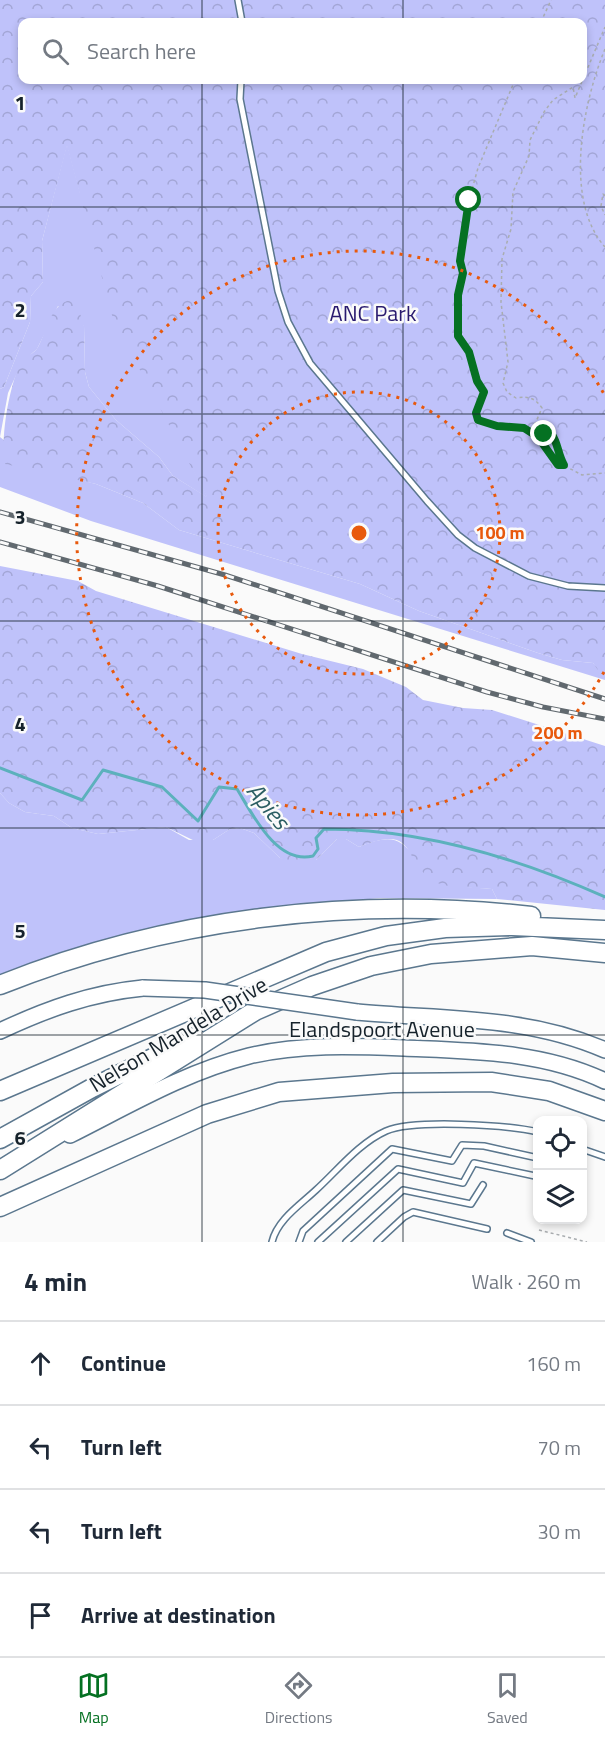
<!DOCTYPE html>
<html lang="en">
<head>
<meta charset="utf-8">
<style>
	:root { --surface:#fff; --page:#f2f2f3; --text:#1f2937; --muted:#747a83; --line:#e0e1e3; --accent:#057122 }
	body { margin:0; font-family:"Titillium Web",sans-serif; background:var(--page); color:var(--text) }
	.controls { position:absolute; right:18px; bottom:18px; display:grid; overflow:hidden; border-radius:12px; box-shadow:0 3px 9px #0003 }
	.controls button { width:54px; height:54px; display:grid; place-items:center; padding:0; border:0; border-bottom:2px solid var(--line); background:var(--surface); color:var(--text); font:30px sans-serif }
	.stop { position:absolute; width:18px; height:18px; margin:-14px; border:4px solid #057122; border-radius:50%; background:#fff }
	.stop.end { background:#057122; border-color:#fff; box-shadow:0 2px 6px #0008 }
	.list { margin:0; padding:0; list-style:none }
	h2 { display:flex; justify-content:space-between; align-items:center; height:78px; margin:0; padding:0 24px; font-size:26px }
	h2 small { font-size:20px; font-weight:400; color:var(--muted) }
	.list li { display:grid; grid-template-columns:39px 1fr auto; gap:18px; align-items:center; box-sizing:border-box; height:84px; padding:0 24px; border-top:2px solid var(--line) }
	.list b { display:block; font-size:22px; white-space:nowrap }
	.list em { font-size:20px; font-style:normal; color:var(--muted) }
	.icon { flex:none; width:33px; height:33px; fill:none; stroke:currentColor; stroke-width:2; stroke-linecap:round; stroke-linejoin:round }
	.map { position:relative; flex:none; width:605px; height:1242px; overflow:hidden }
	.search { position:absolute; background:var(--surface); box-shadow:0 3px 9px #0003; left:18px; right:18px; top:18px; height:66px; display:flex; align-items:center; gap:15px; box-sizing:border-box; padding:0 21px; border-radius:12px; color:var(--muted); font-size:22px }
	.sheet { height:414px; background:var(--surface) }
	nav { display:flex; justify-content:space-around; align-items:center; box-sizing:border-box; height:84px; border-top:2px solid var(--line); background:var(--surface); font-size:16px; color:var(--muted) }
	nav a { display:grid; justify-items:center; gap:3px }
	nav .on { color:var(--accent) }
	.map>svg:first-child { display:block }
</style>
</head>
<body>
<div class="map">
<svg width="605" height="1242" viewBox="0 0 605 1242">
	<defs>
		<pattern id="forest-crowns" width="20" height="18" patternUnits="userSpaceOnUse" patternTransform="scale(1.5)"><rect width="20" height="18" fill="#bfc2fa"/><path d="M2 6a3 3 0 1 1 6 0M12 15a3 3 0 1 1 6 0" fill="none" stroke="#a3a6d6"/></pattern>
	</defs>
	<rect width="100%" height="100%" fill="#fafafa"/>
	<!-- grass -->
	<path fill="#bfc2fa" d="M67,144L80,193L177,438L208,498L173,476L159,457L116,420L89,387L85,372L84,326L58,306L37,349L22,362L8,393L0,437L41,470L96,484L143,503L179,530L360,584L419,611L538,653L562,660L593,663L603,674L605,680L91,521L0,487V389L4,387L30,322L31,296L43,282L42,241Z
		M0,793L9,803L25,812L54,816L72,828L98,834L166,827L189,840H213L230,829L240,828L254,833L280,858L316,860L337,839H346L359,847C386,836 399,834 416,859C420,864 423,871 428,874C447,888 469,887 492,889L497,899L380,898L258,910L0,976Z"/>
	<!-- forest -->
	<path fill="url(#forest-crowns)" fill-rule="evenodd" d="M0,0H605V680L593,663L562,660L538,653L419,611L360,584L179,530L143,503L96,484L5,464C0,439 9,386 21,362C26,354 34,355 38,347C47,331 50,305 70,300L77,304L84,326L85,372L89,387L116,420L159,457L173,476L207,497L113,319L67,146L42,241L43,282L31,296L30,322L4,387L0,389ZM22,22H582V80H22Z
		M0,566L78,581L96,591L302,654L363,669L406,687L423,700L463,708L492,710L605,746V910L497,899L492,889C474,887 447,890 432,880C401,858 417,823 359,847L346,839H337L316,860L298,864L280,858L254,833L240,828L230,829L213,840L199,843L166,827L98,834L72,828L54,816L25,812L9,803L0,793Z"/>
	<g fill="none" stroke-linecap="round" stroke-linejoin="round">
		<!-- stream -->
		<path stroke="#5cb1bc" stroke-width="3" d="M0,768L82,800L103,770L162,787L198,821L219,787L237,789C253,815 277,865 313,856L318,849L316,838L324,829C420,829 518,858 605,897"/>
		<!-- service casing -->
		<g stroke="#5b778e" stroke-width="8">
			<path id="service" d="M238,0L242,22
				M241,80L240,99L278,291L288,322L310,363L427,501L458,535L475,548L529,576L568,586L605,588
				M582,1149L605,1157
				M507,1233L531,1242
				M272,1242C277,1220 300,1205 316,1190C337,1171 359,1143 386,1131C415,1119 506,1125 538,1132
				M299,1242L303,1231L392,1149L452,1161L462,1145L484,1146L538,1158
				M318,1242L398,1169L463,1183L474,1163L535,1176
				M346,1242L403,1190L471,1204L483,1185
				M377,1242L404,1217L413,1212L487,1229"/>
		</g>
		<!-- secondary casing -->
		<g stroke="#5b778e" stroke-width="18">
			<path id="secondary" d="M357,1012C441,1020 525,1015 605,1050
				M0,1031C47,1009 91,993 143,988
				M70,1135C128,1106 185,1072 249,1056C299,1044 352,1046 404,1048C473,1051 542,1051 605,1081"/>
		</g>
		<!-- primary casing -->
		<g stroke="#5b778e" stroke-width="21">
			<path id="primary" d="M0,1207L207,1114L279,1092L393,1083L491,1082L549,1091L605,1111"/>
		</g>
		<!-- trunk casing -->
		<g stroke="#5b778e" stroke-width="21">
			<path id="trunk" d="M0,985C166,918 354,896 531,916
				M0,1091L326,952L386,936L445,928L512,926L605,930
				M0,1139L92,1088L195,1037
				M0,1170L255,1011L312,986L371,966L431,954L532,946L605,953"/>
		</g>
		<!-- path -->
		<path stroke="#a9adb0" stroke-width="1.5" stroke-dasharray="3 3" stroke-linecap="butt" d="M541,22L551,0
			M605,49C583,102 563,200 605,247
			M515,80L478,168L469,200L467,228L461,252L463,273L458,295V336L469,352L477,381L484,392L476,413L478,420L497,426L524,428L538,437L558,464L564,465L552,435L536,430L535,424L542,408C535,398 529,396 516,398L507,392L503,383L508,362L501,302L502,259L511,229L513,192L529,156L530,140L544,112L553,100L573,87L575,98L605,27
			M605,196L603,194L601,206L605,215
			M565,466L582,475L605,473
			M539,1230L587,1242"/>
		<!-- service -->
		<use href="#service" stroke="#fff" stroke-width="5"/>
		<!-- secondary -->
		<use href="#secondary" stroke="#fff" stroke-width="15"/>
		<!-- primary -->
		<use href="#primary" stroke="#fff" stroke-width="18"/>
		<!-- trunk -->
		<use href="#trunk" stroke="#fff" stroke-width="18"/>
		<!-- rail casing -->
		<g stroke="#61696f" stroke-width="5">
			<path id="rail" d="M0,512L225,575L605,699
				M0,542L158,586L487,692L543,707L605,719"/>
		</g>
		<!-- rail -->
		<use href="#rail" stroke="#fafafa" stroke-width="3" stroke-dasharray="9" stroke-linecap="butt"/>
		<!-- secondary-bridge casing -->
		<g stroke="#5b778e" stroke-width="18" stroke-linecap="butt">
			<path id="secondary-bridge" d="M143,988L205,990L357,1012"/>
		</g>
		<!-- secondary-bridge -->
		<use href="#secondary-bridge" stroke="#fff" stroke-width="15"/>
	</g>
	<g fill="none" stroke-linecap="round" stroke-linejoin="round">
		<!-- route -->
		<path stroke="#057122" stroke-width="8" d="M469,200L460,261L463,273L458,295V336L469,352L477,381L484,392L476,413L478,420L497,426L524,428L538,437L558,465H564C558,455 558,443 552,435L544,434"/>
	</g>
	<!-- grid -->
	<path fill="none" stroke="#16222b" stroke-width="1.5" stroke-opacity="0.55" d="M202,0V22M403,0V22M202,80V1242M403,80V1242M0,207H605M0,414H605M0,621H605M0,828H605M0,1035H605"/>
	<!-- distance rings -->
	<g fill="none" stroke="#e8590c" stroke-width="3" stroke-dasharray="3 6">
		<circle cx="359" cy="533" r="141"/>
		<path d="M604 672A282 282 0 1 1 604 394"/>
	</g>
	<g text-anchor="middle" stroke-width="5" stroke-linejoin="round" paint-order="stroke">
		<!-- park labels -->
		<g font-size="22" fill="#291a6f" stroke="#fafafa">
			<text x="373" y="321">ANC Park</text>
		</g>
		<!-- street labels -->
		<g font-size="22" fill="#16222b" stroke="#fafafa">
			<text x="382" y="1037">Elandspoort Avenue</text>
			<text transform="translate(178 1034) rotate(-31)" y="8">Nelson Mandela Drive</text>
		</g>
		<!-- water labels -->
		<g font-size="24" font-style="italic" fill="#2b5e63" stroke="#fafafa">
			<text transform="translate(268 806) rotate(51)" y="8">Apies</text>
		</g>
	</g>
	<g font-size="20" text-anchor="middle" font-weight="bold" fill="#16222b" stroke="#fafafa" stroke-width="5" stroke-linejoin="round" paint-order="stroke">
		<text x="20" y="110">1</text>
		<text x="20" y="317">2</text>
		<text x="20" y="524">3</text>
		<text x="20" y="731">4</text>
		<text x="20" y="938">5</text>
		<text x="20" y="1145">6</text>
	</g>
	<circle cx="359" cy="533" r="9" fill="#e8590c" stroke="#fafafa" stroke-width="3"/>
	<g font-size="18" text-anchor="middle" font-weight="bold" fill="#e8590c" stroke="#fafafa" stroke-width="5" stroke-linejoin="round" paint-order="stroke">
		<text x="500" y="539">100 m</text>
		<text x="558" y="739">200 m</text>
	</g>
</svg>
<div class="controls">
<button><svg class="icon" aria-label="locate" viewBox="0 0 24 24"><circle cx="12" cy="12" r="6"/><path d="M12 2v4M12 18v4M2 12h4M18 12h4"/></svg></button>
<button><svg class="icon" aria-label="layers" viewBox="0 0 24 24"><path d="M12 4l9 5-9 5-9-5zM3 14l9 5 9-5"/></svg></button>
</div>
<div class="stop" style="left:469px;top:200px"></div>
<div class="stop end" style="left:544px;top:434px"></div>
<div class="search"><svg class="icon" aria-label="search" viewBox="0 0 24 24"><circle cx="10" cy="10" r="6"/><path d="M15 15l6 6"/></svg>Search here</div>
</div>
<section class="sheet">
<h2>4 min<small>Walk · 260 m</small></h2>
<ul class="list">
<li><svg class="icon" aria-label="ahead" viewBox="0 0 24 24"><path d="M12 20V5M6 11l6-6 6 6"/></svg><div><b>Continue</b></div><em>160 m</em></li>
<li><svg class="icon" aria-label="left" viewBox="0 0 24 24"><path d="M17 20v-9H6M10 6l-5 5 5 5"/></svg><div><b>Turn left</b></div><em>70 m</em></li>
<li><svg class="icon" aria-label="left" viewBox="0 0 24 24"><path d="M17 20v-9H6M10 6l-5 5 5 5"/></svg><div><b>Turn left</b></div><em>30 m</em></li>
<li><svg class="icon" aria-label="arrive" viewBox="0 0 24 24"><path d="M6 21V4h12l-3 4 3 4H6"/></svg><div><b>Arrive at destination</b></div></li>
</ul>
</section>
<nav>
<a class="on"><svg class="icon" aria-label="map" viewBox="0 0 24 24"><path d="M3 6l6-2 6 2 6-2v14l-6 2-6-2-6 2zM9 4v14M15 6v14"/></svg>Map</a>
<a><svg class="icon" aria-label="directions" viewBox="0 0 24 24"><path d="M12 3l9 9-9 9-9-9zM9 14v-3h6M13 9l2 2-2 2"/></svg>Directions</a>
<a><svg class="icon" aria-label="saved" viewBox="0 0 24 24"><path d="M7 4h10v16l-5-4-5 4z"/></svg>Saved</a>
</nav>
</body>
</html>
